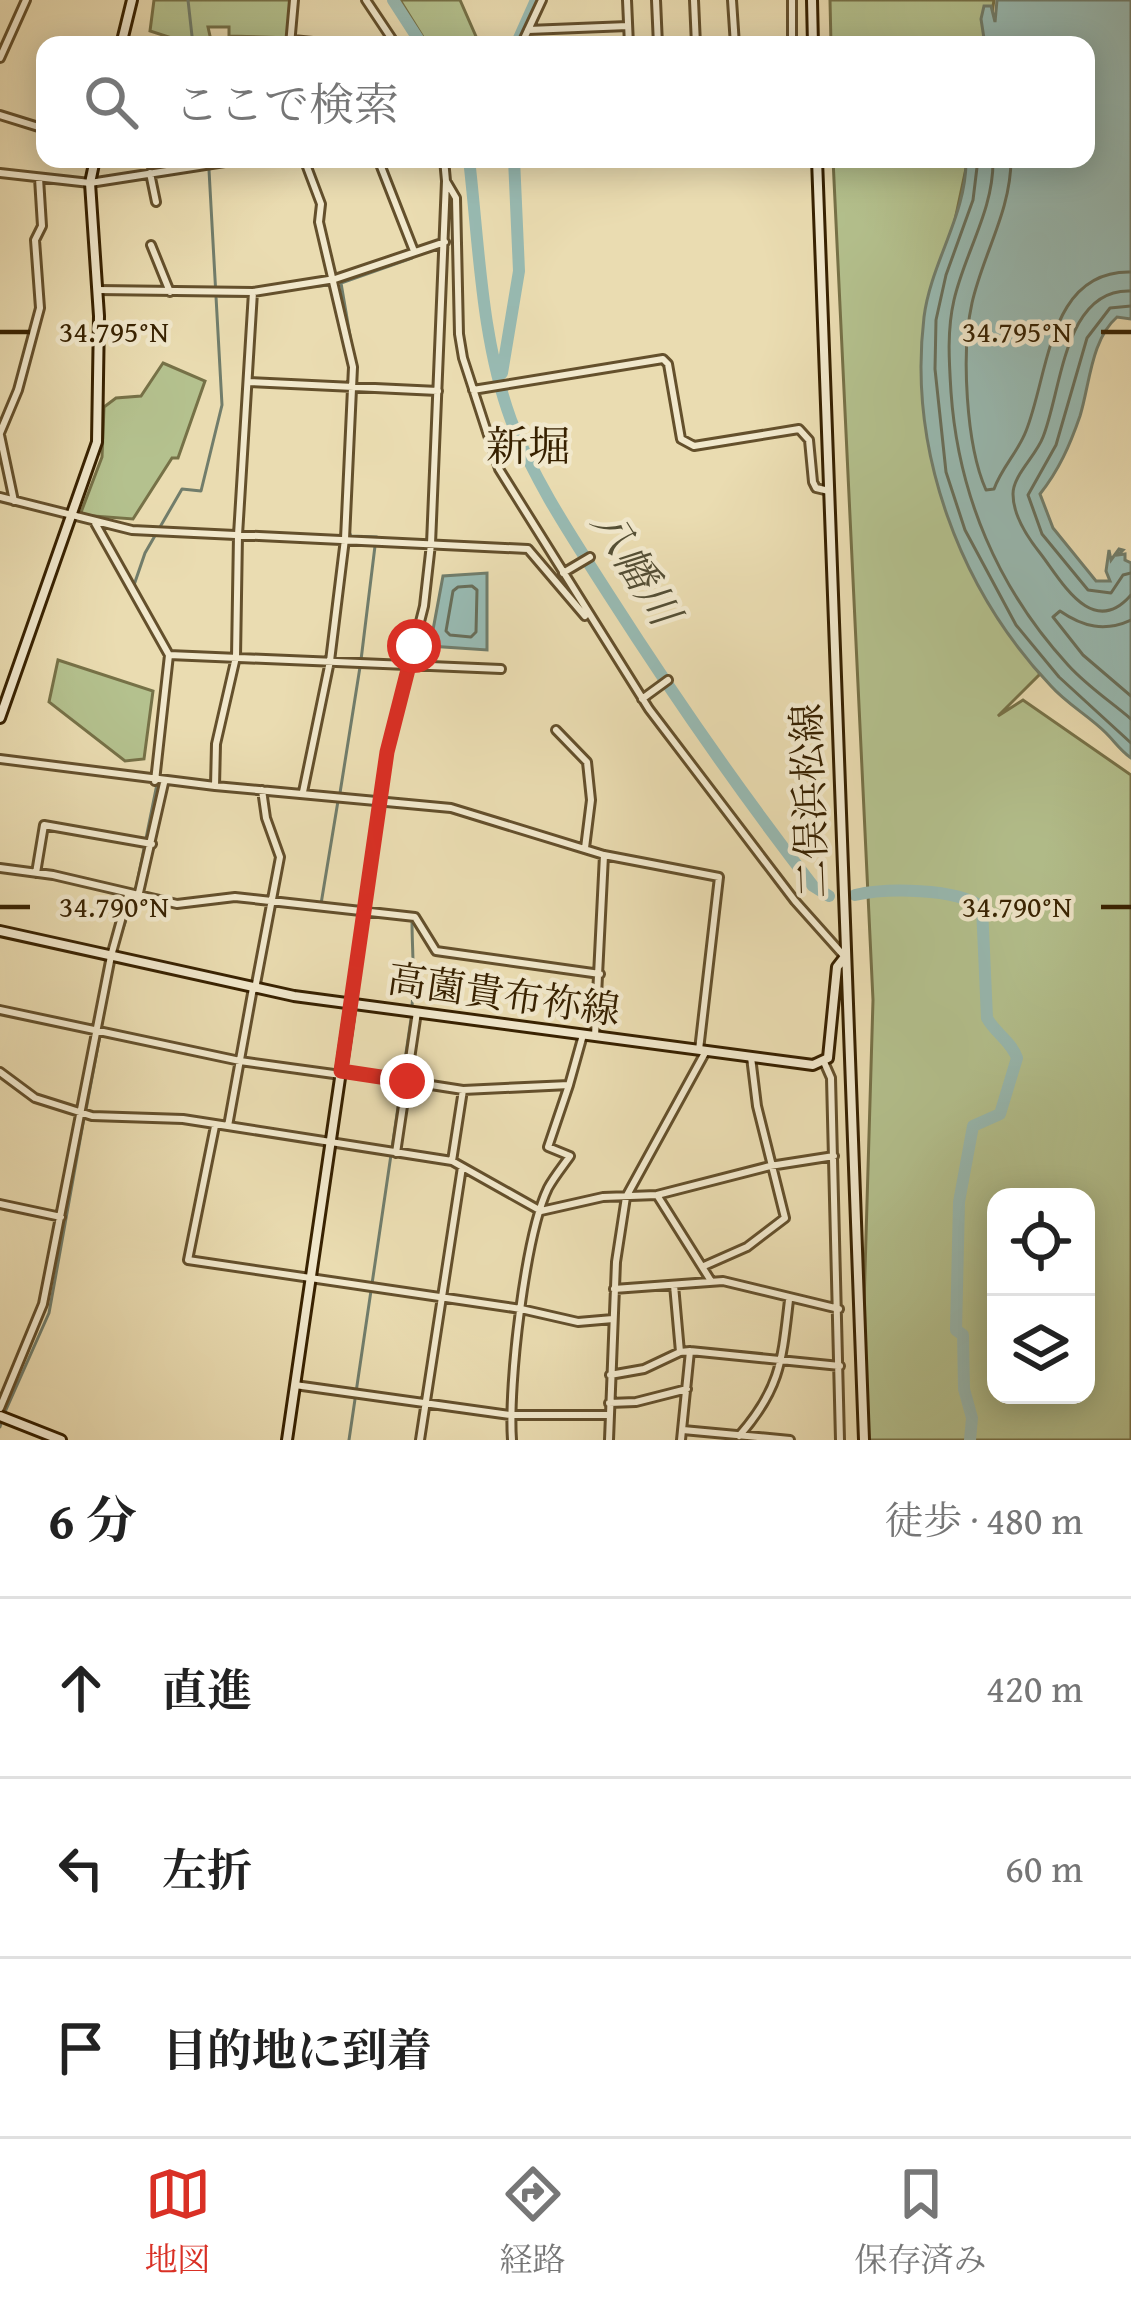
<!DOCTYPE html>
<html lang="ja">
<head>
<meta charset="utf-8">
<style>
	:root { --surface:#fff; --page:#f6f6f6; --text:#222; --muted:#767676; --line:#e0e0e0; --accent:#d93025 }
	body { margin:0; font-family:"Gentium Book Plus","Noto Serif JP",serif; background:var(--page); color:var(--text) }
	.controls { position:absolute; right:36px; bottom:36px; display:grid; overflow:hidden; border-radius:24px; box-shadow:0 6px 30px #0003 }
	.controls button { width:108px; height:108px; display:grid; place-items:center; padding:0; border:0; border-bottom:3px solid var(--line); background:var(--surface); color:var(--text); font:60px sans-serif }
	.stop { position:absolute; width:36px; height:36px; margin:-27px; border:9px solid #d93025; border-radius:50%; background:#fff }
	.stop.end { background:#d93025; border-color:#fff; box-shadow:0 3px 12px #0008 }
	.list { margin:0; padding:0; list-style:none }
	h2 { display:flex; justify-content:space-between; align-items:center; height:156px; margin:0; padding:0 48px; font-size:51px }
	h2 small { font-size:39px; font-weight:400; color:var(--muted) }
	.list li { display:grid; grid-template-columns:78px 1fr auto; gap:36px; align-items:center; box-sizing:border-box; height:180px; padding:0 48px; border-top:3px solid var(--line) }
	.list b { display:block; font-size:45px; white-space:nowrap }
	.list em { font-size:39px; font-style:normal; color:var(--muted) }
	.icon { flex:none; width:66px; height:66px; fill:none; stroke:currentColor; stroke-width:2; stroke-linecap:round; stroke-linejoin:round }
	.map { position:relative; flex:none; width:1131px; height:1440px; overflow:hidden }
	.search { position:absolute; background:var(--surface); box-shadow:0 6px 30px #0003; left:36px; right:36px; top:36px; height:132px; display:flex; align-items:center; gap:30px; box-sizing:border-box; padding:0 42px; border-radius:24px; color:var(--muted); font-size:45px }
	.sheet { height:696px; background:var(--surface) }
	nav { display:flex; justify-content:space-around; align-items:center; box-sizing:border-box; height:168px; border-top:3px solid var(--line); background:var(--surface); font-size:33px; color:var(--muted) }
	nav a { display:grid; justify-items:center; gap:6px }
	nav .on { color:var(--accent) }
	.map>svg:first-child { display:block }
</style>
</head>
<body>
<div class="map">
<svg width="1131" height="1440" viewBox="0 0 1131 1440">
	<rect width="100%" height="100%" fill="#eadcb1"/>
	<filter id="stains"><feTurbulence type="fractalNoise" baseFrequency=".00167" numOctaves="4"/><feColorMatrix values="0 0 0 0 .2 0 0 0 0 .09 0 0 0 0 .02 0 0 0 .5 -.17"/></filter>
	<radialGradient id="worn" r=".72"><stop offset=".6" stop-color="#630" stop-opacity="0"/><stop offset="1" stop-color="#630" stop-opacity=".3"/></radialGradient>
	<!-- green -->
	<path fill="#b4c18e" stroke="#767147" stroke-width="3" fill-rule="evenodd" d="M154,0H290L291,38L229,36V27H208L212,45H169V37L150,31Z
		M400,0H460L478,41L499,45H428Z
		M830,0H994L987,45H831Z
		M833,159H968L923,370L994,611L1040,674L998,716L1023,700L1131,775V1440H860L873,1000ZM996,1197H1086V1395H996Z
		M163,363L205,381L178,458H172L133,519L80,515L102,457L104,407L116,398L141,396Z
		M58,660L153,691L144,759L125,761L49,702Z"/>
	<!-- water -->
	<path fill="#98bab2" stroke="#717d6b" stroke-width="3" d="M997,0H1131V319L1117,317C1091,340 1090,383 1080,416C1070,445 1059,470 1040,494L1053,528L1096,581H1110L1106,571L1109,550L1111,560L1119,549L1123,550L1118,555L1125,554V560L1131,563V758C1120,750 1115,742 1106,733C1089,716 1067,704 1051,686C959,589 908,450 924,317C931,262 967,214 966,159H1086V45H985L981,19L984,6H991L995,22Z
		M487,573V650L430,646L443,576Z"/>
	<g fill="none" stroke-linecap="round" stroke-linejoin="round">
		<!-- shore -->
		<path stroke="#686e59" stroke-width="3" d="M978,159L973,200L946,275L936,320L935,369L946,472L965,530L1016,625L1059,677L1131,743
			M993,159C994,210 965,252 954,300C947,330 949,361 951,392C958,494 998,589 1068,665C1087,686 1110,701 1131,719
			M1011,159C1011,211 983,254 972,303C961,352 966,445 986,490L994,489C1002,467 1018,452 1026,431C1049,374 1048,270 1131,272
			M1131,291C1064,288 1062,389 1043,437C1036,456 1013,475 1013,494C1013,515 1028,538 1040,553C1061,580 1092,640 1131,595
			M1131,306L1110,308L1087,338L1056,445L1028,495L1042,534L1088,590L1111,593L1123,575L1131,573
			M458,587L472,586L477,590L476,632L471,637L450,635L446,631L453,591Z
			M1131,620C1105,632 1083,627 1060,611L1053,617L1083,655L1131,696"/>
		<!-- stream -->
		<path stroke="#717d6b" stroke-width="3" d="M188,0L193,45
			M208,159V161
			M296,288L330,285
			M219,296H247
			M355,365L341,283L412,258
			M355,391L349,532L351,536L377,537
			M136,590L134,585L145,553L182,489L201,491L222,405L209,170
			M361,660L375,546
			M159,769L172,660
			M340,793L360,667
			M338,801L321,904L359,907
			M135,893L158,779
			M370,908L411,913
			M412,921C412,950 415,976 412,1006
			M116,949L133,899
			M101,1028L113,964
			M86,1110L100,1035
			M5,1412L49,1313L84,1118
			M0,1427L1,1423
			M349,1440L411,1019"/>
		<!-- river -->
		<path stroke="#98bab2" stroke-width="12" d="M393,0L422,45
			M516,45L536,0
			M469,159C479,244 481,339 511,420C534,481 574,540 609,595C673,695 740,792 813,886L829,896
			M502,373L519,271L514,159
			M855,895C886,888 956,888 982,907L987,1018C995,1033 1011,1041 1017,1058L1000,1114L973,1126L959,1202L956,1330L963,1335L964,1389L972,1418L970,1440"/>
		<!-- street casing -->
		<g stroke="#64502c" stroke-width="12">
			<path id="street" d="M366,0L396,45
				M627,0L629,45
				M656,0L658,45
				M694,0L696,45
				M732,0L735,45
				M792,0V45
				M528,30L628,26
				M293,40L342,45
				M290,45L294,0
				M521,45L542,0
				M0,58L26,0
				M0,115L45,129
				M378,159L414,251
				M444,159L446,181L456,198L459,334L463,358L499,469L649,709L795,901L845,957
				M0,173L90,183L244,159
				M150,173L156,202
				M151,245L170,292
				M98,290L253,292L335,279L445,242
				M253,292L238,535L236,657L216,744L215,786L451,808L604,855L719,877L699,1050
				M249,382L438,391
				M473,390L663,359L668,364L681,439L694,446L799,429L809,440L813,482L816,488L829,491
				M0,433L18,390L40,308L35,240L42,226L39,178
				M0,435L14,501
				M0,497L132,530L528,549L585,616
				M95,523L169,655L155,781
				M563,573L590,557
				M169,655L501,669
				M642,699L668,680
				M556,730L587,762L591,800L585,848
				M0,759L215,786
				M303,792L330,661L345,539L353,367L319,222L321,204L304,159
				M0,868L53,875L177,904L235,897L415,917L436,951L600,974
				M36,873L44,825L152,844
				M138,897L164,783
				M255,989L280,857L266,818L262,790
				M351,1003L387,752L424,606L431,544L446,181
				M0,1010L240,1061L341,1075
				M595,1036L604,855
				M824,1062L831,1078L840,1440
				M341,1071L463,1090L569,1085L583,1035
				M0,1072L35,1098L92,1116L183,1119L452,1161L541,1211L603,1197L657,1195L711,1281
				M215,1126L188,1260L521,1309L578,1322L613,1319
				M228,1126L253,988
				M396,1153L417,1012
				M452,1161L463,1090
				M657,1195L770,1166L834,1156
				M0,1204L61,1217
				M704,1266L747,1247L785,1218L757,1106L751,1057
				M674,1285L680,1352
				M614,1289L723,1281L839,1309
				M610,1375L644,1369L680,1352L690,1351L840,1366
				M295,1385L510,1415H609
				M609,1403L636,1402L687,1389
				M0,1408L43,1304L111,956L128,895
				M683,1430L790,1440
				M739,1436C781,1388 782,1360 789,1300
				M420,1440L462,1167
				M512,1440C508,1385 525,1236 548,1188C554,1177 563,1166 570,1156L548,1147L569,1085
				M609,1440L616,1262L626,1197L706,1051
				M681,1440L690,1351"/>
		</g>
		<!-- secondary casing -->
		<g stroke="#372100" stroke-width="14">
			<path id="secondary" d="M812,0L813,45
				M121,45L132,0
				M817,159L864,1440
				M0,718L97,442L99,316L90,183L95,159
				M0,931L294,996L813,1065L828,1058L837,967L844,958
				M0,1416L61,1440
				M287,1440L351,1003"/>
		</g>
		<!-- street -->
		<use href="#street" stroke="#f1e8cc" stroke-width="6"/>
		<!-- secondary -->
		<use href="#secondary" stroke="#f1e8cc" stroke-width="8"/>
	</g>
	<g fill="none" stroke-linecap="round" stroke-linejoin="round">
		<!-- route -->
		<path stroke="#d93025" stroke-width="15" d="M407,1081L341,1071L387,752L414,646"/>
	</g>
	<!-- ticks -->
	<path fill="none" stroke="#372100" stroke-width="4.5" d="M0,332H30M1101,332H1131M0,907H30M1101,907H1131"/>
	<g text-anchor="middle" stroke-width="9" stroke-linejoin="round" paint-order="stroke">
		<!-- street labels -->
		<g font-size="39" fill="#372100" stroke="#f1e8cc">
			<text transform="translate(809 801) rotate(-92)" y="14">二俣浜松線</text>
			<text transform="translate(504 994) rotate(8)" y="14">高薗貴布祢線</text>
		</g>
		<!-- neighbourhood labels -->
		<g font-size="42" fill="#372100" stroke="#f1e8cc">
			<text x="528" y="461">新堀</text>
		</g>
		<!-- water labels -->
		<g font-size="42" font-style="italic" fill="#544f35" stroke="#f1e8cc">
			<text transform="translate(636 567) rotate(58)" y="15">八幡川</text>
		</g>
	</g>
	<g font-size="30" text-anchor="middle" fill="#372100" stroke="#f1e8cc" stroke-width="9" stroke-linejoin="round" paint-order="stroke">
		<text x="114" y="342">34.795°N</text>
		<text x="1017" y="342">34.795°N</text>
		<text x="114" y="917">34.790°N</text>
		<text x="1017" y="917">34.790°N</text>
	</g>
	<rect width="100%" height="100%" filter="url(#stains)"/>
	<rect width="100%" height="100%" fill="url(#worn)"/>
</svg>
<div class="controls">
<button><svg class="icon" aria-label="locate" viewBox="0 0 24 24"><circle cx="12" cy="12" r="6"/><path d="M12 2v4M12 18v4M2 12h4M18 12h4"/></svg></button>
<button><svg class="icon" aria-label="layers" viewBox="0 0 24 24"><path d="M12 4l9 5-9 5-9-5zM3 14l9 5 9-5"/></svg></button>
</div>
<div class="stop" style="left:414px;top:646px"></div>
<div class="stop end" style="left:407px;top:1081px"></div>
<div class="search"><svg class="icon" aria-label="search" viewBox="0 0 24 24"><circle cx="10" cy="10" r="6"/><path d="M15 15l6 6"/></svg>ここで検索</div>
</div>
<section class="sheet">
<h2>6 分<small>徒歩 · 480 m</small></h2>
<ul class="list">
<li><svg class="icon" aria-label="ahead" viewBox="0 0 24 24"><path d="M12 20V5M6 11l6-6 6 6"/></svg><div><b>直進</b></div><em>420 m</em></li>
<li><svg class="icon" aria-label="left" viewBox="0 0 24 24"><path d="M17 20v-9H6M10 6l-5 5 5 5"/></svg><div><b>左折</b></div><em>60 m</em></li>
<li><svg class="icon" aria-label="arrive" viewBox="0 0 24 24"><path d="M6 21V4h12l-3 4 3 4H6"/></svg><div><b>目的地に到着</b></div></li>
</ul>
</section>
<nav>
<a class="on"><svg class="icon" aria-label="map" viewBox="0 0 24 24"><path d="M3 6l6-2 6 2 6-2v14l-6 2-6-2-6 2zM9 4v14M15 6v14"/></svg>地図</a>
<a><svg class="icon" aria-label="directions" viewBox="0 0 24 24"><path d="M12 3l9 9-9 9-9-9zM9 14v-3h6M13 9l2 2-2 2"/></svg>経路</a>
<a><svg class="icon" aria-label="saved" viewBox="0 0 24 24"><path d="M7 4h10v16l-5-4-5 4z"/></svg>保存済み</a>
</nav>
</body>
</html>
